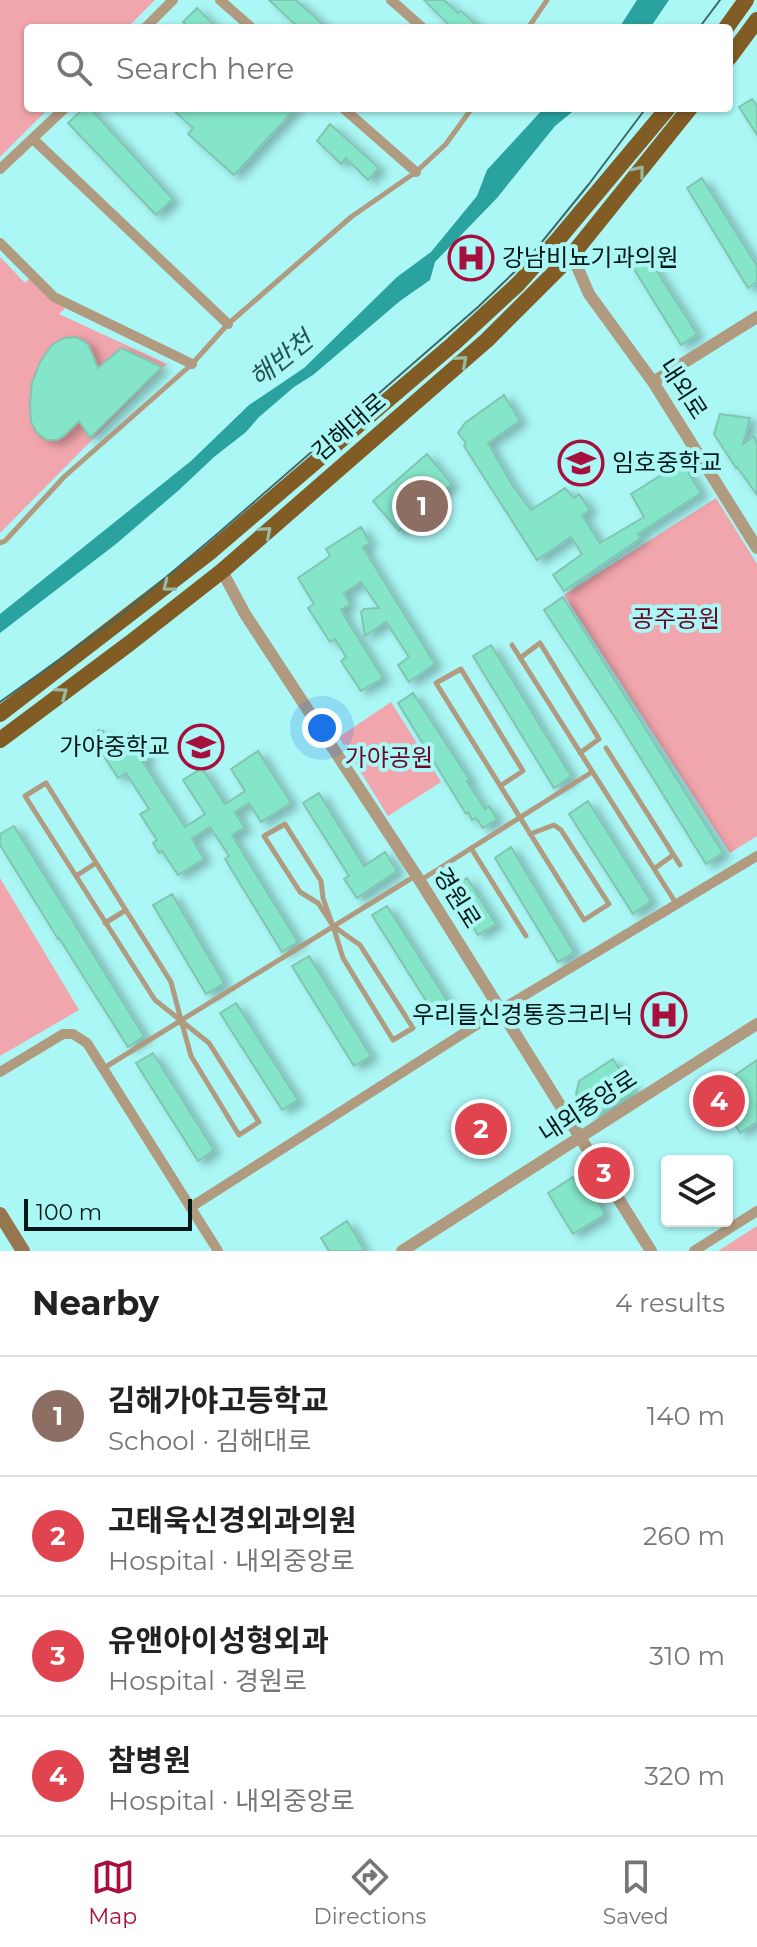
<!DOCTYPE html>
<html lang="en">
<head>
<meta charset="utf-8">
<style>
	:root { --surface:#fff; --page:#f6f6f6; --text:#222; --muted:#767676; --line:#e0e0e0; --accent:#a70f3c }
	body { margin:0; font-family:Montserrat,"Noto Sans KR",sans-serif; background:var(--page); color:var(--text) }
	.controls { position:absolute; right:24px; bottom:24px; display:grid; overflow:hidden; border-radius:8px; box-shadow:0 2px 6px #0004 }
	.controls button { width:72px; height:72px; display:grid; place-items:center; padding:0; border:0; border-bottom:2px solid var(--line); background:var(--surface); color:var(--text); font:40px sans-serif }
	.scale { position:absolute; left:24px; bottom:20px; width:168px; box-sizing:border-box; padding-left:8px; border:4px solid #021818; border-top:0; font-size:22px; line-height:28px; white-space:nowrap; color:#021818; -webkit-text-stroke:6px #aaf7f5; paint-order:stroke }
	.you { position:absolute; left:322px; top:728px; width:28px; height:28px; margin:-20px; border:6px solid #fff; border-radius:50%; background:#1a73e8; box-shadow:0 0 0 12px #1a73e833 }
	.badge { display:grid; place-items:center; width:52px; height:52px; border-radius:50%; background:var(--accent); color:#fff; font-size:26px; font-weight:700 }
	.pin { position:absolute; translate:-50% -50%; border:4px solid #fff; box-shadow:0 2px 8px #0006 }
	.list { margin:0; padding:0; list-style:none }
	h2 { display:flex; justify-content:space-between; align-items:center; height:104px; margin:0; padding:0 32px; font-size:34px }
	h2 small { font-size:26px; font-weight:400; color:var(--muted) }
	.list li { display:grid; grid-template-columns:52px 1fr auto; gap:24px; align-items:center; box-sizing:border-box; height:120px; padding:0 32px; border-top:2px solid var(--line) }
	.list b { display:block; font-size:30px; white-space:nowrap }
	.list p { margin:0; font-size:26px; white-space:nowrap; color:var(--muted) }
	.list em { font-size:26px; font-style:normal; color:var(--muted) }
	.icon { flex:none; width:44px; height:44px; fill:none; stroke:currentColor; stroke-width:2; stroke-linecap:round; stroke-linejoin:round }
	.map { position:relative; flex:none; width:757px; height:1251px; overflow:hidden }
	.search { position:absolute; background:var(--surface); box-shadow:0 2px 6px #0004; left:24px; right:24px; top:24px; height:88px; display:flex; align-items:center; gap:20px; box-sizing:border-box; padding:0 28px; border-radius:8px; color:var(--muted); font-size:30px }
	.sheet { height:584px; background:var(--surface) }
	nav { display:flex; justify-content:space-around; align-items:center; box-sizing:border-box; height:112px; border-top:2px solid var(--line); background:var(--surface); font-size:22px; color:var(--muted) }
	nav a { display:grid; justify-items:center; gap:4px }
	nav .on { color:var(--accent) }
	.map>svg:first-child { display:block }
</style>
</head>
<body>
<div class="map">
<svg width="757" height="1251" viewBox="0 0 757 1251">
	<defs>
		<filter id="shadow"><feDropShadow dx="7" dy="4" stdDeviation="4" flood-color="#0004"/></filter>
	</defs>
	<rect width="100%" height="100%" fill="#aaf7f5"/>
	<!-- green -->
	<path fill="#f1a5ac" d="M0,0H155L127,28H28V108H49L0,157Z
		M0,257L25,283L29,279L65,308L59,314L167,364L0,533Z
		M716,498L757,564V836L730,853L564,595Z
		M391,702L441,782L388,816L339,737Z
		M0,878L79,1010L0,1056Z
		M757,1226V1251H718Z"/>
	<!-- water -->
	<path fill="#2aa2a0" d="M637,0H669L650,28H619Z
		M544,108H577L555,126L497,198L435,262L430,280L400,301L313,375L294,387L259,417L246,432L214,457L179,490L116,544L0,633V614L191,461L249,405L304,368L397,277L431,252L477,196L487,170Z"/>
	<!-- building -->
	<path fill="#84e5c9" stroke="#81c5b1" stroke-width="2" filter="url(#shadow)" d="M269,0H296L327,28H299Z
		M424,0H444L458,13L461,11L480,28H452Z
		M197,8L217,28H190L183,22Z
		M752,99L757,106V135L739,107Z
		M84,108H90L173,199L156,215L68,123Z
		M171,108H296L234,175L188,134L193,128Z
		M330,124L379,168L368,180L346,158L341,164L317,141Z
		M702,178L757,266V282L748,288L687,188Z
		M644,251L697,334L681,345L629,261Z
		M76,337L88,344L98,368L121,348L162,367L90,438L79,421L65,435L57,440H47L37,433L31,422L30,402L32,383L40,362L52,345L64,338Z
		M504,395L520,421L488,443L513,486L531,510L565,488L574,498L579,494L590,510L582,515L600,543L644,517L631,494L682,462L701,493L638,534L641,538L564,591L553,575L582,554L571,537L537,560L464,446L466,443L458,433L465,423Z
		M720,414L750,418L743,444L754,436L757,444V495L737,467L736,468L714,434Z
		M427,454L452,484L399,531L373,501Z
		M361,527L370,543L363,547L435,664L409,682L398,665L409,657L386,622L365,636L361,612L364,609L379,608L361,582L344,593L350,604L341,610L383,678L361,691L341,661L346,657L335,639L330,642L308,608L314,604L298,578L330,556L326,549Z
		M563,597L723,853L706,864L620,725L544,610Z
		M491,645L571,776L554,788L473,656Z
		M413,693L470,780L467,781L485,809L489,806L497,819L483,828L476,818L472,820L468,812L466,814L398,703Z
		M99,730L100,732L103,731L111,744L131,732L148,759L143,762L185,827L205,814L183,780L202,768L225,804L245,791L231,769L258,751L291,803L261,822L249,803L235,812L245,828L232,835L298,942L282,952L225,859L229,856L210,827L192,838L204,859L178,875L162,851L159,853L153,843L157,840L140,814L149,809L126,773L118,778L91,736Z
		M319,793L364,866L385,852L397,871L357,898L344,879L349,876L303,803Z
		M588,801L651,901L633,914L569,814Z
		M14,826L144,1036L128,1047L59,938L58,939L0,845V834Z
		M511,847L574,952L558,962L495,858Z
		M467,878L496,924L478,935L449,889Z
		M172,894L224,983L206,994L153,905Z
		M387,906L450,1005L435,1015L372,915Z
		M309,956L371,1056L354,1066L292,966Z
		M236,1003L298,1100L282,1110L220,1013Z
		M153,1053L214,1150L198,1161L136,1063Z
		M613,1059L634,1092L596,1116H592L576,1094L579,1081Z
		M757,1060V1122L740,1133L714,1090Z
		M573,1177L575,1180L588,1185L604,1212L603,1216L573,1234L548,1193Z
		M347,1221L365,1251H329L321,1238Z"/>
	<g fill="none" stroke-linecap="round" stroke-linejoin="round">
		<!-- service -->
		<path stroke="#b19b80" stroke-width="5" d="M528,28L547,0
			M0,543L5,541L64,477L192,364L228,324L351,217L416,172L446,144L472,108
			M512,645L677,905
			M520,658L540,643L599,739L580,753
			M606,748L680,865
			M500,786L523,771L461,669L436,683L584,920L609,904L561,830L554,825L530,834
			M471,848L526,936
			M654,869L673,855
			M76,876L96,863
			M421,880L592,772
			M105,923L126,910
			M333,926L343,958L393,1040L413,1028L360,945L333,926L318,903L300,892L264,836L285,824L321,881L323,898L333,926
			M181,1020L191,1056L239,1135L259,1122L209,1043L155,1000L25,796L46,783L171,982L181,1020
			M104,1068L415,876"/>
		<!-- minor -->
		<path stroke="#b19b80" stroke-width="10" d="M220,0L252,28
			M391,0L423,28
			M145,28L173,0
			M343,108L416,172
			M33,139L228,324
			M0,169L65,108
			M0,243L54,297L192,364
			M0,1072L63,1034H73L87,1043L218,1251
			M191,1207L500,1010L757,856
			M694,1251L757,1211"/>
		<!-- tertiary -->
		<path stroke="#b19b80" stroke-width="12" d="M572,255L589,294L653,382L757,548
			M653,382L757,317
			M222,571L245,614L420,881L651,1251
			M402,1251L757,1024"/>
		<!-- secondary -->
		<path stroke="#95764e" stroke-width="14" d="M0,1214L23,1251"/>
		<!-- primary -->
		<path stroke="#815c25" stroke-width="16" d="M726,28L746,0
			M729,58L757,20
			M0,714L209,553L453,344L518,284L560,237L668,108
			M0,740L130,643L222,571L487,340L572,255L690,108"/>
		<!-- tram -->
		<path stroke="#3e6867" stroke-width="2" d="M699,28L720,0
			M0,702L120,616L215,536L478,307L528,259L589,184L646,108"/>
	</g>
	<!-- one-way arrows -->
	<defs><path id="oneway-chevron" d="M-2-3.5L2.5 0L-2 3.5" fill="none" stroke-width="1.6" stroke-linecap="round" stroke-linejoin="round" transform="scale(2)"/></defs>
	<g stroke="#9ab9a2">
		<use href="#oneway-chevron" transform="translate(639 171) rotate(-51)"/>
		<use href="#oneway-chevron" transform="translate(462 361) rotate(-41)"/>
		<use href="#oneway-chevron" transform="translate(266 532) rotate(-41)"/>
		<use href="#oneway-chevron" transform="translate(168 586) rotate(142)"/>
		<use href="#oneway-chevron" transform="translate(62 693) rotate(-36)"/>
	</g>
	<!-- icons -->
	<defs>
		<g id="hospital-ring" transform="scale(2.3)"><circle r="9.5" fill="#aaf7f5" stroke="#a70f3c" stroke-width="1.5"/><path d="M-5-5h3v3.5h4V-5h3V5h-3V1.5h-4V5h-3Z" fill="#a70f3c"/></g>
		<g id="school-ring" transform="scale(2.3)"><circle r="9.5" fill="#aaf7f5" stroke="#a70f3c" stroke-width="1.5"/><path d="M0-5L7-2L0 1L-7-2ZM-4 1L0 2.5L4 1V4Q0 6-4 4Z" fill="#a70f3c"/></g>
	</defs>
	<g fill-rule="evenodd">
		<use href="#hospital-ring" x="471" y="258"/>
		<use href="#school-ring" x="581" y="463"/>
		<use href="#school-ring" x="201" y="747"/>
		<use href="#hospital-ring" x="664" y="1015"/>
	</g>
	<g text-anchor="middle" stroke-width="8" stroke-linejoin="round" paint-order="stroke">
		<!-- poi labels -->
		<g font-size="24" fill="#021818" stroke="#aaf7f5" text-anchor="start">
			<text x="502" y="266">강남비뇨기과의원</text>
			<text x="612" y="471">임호중학교</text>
			<text x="170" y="755" text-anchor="end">가야중학교</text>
			<text x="633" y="1023" text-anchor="end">우리들신경통증크리닉</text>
		</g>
		<!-- street labels -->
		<g font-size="24" fill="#021818" stroke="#aaf7f5">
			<text transform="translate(683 389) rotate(57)" y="8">내외로</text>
			<text transform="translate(349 427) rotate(-41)" y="8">김해대로</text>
			<text transform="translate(457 898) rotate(58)" y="8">경원로</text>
			<text transform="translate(588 1106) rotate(-33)" y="8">내외중앙로</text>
		</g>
		<!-- park labels -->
		<g font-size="24" fill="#6c0624" stroke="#aaf7f5">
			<text x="676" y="627">공주공원</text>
			<text x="389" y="766">가야공원</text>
		</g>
		<!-- water labels -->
		<g font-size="26" font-style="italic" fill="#235453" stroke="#aaf7f5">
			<text transform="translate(281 359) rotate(-39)" y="9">해반천</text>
		</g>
	</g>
</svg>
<div class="controls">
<button><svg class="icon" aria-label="layers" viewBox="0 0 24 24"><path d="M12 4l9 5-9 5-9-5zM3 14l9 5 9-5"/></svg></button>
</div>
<div class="scale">100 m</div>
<div class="you"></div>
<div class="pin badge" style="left:422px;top:506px;background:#8d6e63">1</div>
<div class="pin badge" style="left:481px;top:1129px;background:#e0444e">2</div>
<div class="pin badge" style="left:604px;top:1173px;background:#e0444e">3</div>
<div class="pin badge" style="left:719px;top:1101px;background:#e0444e">4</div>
<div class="search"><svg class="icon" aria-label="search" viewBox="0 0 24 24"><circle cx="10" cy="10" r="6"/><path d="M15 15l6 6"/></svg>Search here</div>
</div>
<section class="sheet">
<h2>Nearby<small>4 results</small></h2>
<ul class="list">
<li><span class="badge" style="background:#8d6e63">1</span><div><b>김해가야고등학교</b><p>School · 김해대로</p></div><em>140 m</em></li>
<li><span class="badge" style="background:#e0444e">2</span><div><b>고태욱신경외과의원</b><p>Hospital · 내외중앙로</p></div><em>260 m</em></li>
<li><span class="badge" style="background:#e0444e">3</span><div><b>유앤아이성형외과</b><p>Hospital · 경원로</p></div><em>310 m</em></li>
<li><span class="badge" style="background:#e0444e">4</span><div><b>참병원</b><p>Hospital · 내외중앙로</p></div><em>320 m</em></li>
</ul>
</section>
<nav>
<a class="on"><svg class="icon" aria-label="map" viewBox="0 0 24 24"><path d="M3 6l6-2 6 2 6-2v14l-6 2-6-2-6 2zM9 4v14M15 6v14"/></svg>Map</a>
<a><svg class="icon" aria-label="directions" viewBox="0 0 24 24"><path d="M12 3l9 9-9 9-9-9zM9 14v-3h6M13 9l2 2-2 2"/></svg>Directions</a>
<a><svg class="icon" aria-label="saved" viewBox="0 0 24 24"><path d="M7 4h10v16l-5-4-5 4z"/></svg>Saved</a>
</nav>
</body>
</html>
